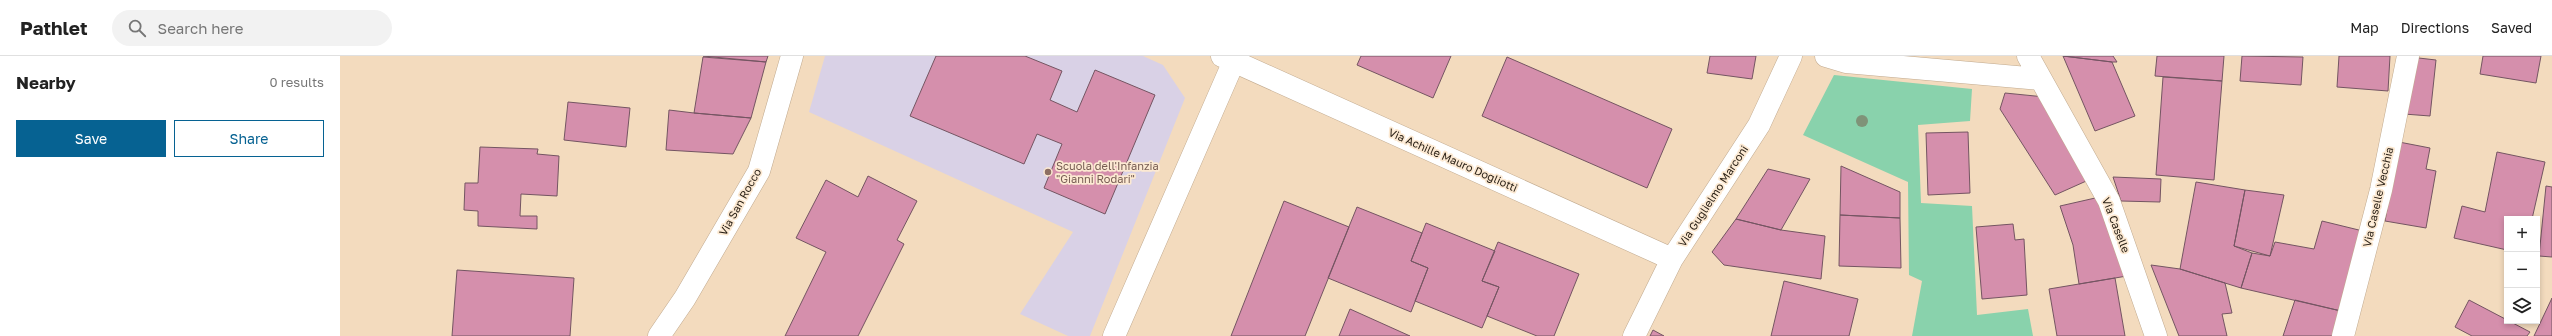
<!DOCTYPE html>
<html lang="en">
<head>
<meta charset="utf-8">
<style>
	:root { --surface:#fff; --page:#f2f2f2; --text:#222; --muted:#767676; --line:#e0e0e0; --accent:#066292 }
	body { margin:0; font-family:"Golos Text",sans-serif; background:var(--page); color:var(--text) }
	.controls { position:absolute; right:12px; bottom:12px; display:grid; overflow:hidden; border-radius:0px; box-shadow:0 2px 6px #0003 }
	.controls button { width:36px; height:36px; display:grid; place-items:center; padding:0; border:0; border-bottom:1px solid var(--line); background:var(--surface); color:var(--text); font:20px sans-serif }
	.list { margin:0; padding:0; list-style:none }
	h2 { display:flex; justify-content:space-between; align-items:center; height:52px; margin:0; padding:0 16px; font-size:17px }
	h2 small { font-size:13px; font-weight:400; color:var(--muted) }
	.actions { display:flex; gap:8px; padding:12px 16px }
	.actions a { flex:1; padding:9px 0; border:1px solid var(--accent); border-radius:0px; text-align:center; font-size:14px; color:var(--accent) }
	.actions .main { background:var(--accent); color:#fff }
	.icon { flex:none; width:22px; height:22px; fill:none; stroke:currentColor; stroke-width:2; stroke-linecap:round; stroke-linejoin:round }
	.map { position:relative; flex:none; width:2212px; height:280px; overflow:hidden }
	header { display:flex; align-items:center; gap:24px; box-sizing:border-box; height:56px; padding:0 20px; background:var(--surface); border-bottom:1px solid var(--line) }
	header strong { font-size:19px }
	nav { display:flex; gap:22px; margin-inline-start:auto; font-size:14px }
	.search { width:280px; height:36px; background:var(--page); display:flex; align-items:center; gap:10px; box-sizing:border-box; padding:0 14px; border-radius:22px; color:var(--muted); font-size:15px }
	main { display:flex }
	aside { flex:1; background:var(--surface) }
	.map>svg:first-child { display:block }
</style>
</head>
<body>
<header>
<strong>Pathlet</strong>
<div class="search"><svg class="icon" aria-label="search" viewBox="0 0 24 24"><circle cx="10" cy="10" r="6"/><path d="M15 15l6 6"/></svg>Search here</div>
<nav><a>Map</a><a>Directions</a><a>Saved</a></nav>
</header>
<main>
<aside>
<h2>Nearby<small>0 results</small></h2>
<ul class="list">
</ul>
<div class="actions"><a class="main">Save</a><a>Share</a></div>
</aside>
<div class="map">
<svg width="2212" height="280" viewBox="0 0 2212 280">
	<rect width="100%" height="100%" fill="#f3dbbe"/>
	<!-- education -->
	<path fill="#d9d1e6" d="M485,0H803L823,9L845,42L750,280H728L680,258L733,176L469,56Z"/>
	<!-- green -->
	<path fill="#89d2ac" d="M1494,19L1632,33L1630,65L1578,69L1581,147L1632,150L1637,259L1688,253L1693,280H1572L1582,225L1569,219L1568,126L1463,79Z"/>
	<!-- building -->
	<path fill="#d58fac" stroke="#745562" d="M363,0H428L426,6Z
		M596,0H685L722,15L710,44L737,56L755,14L815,39L765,158L704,132L722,88L697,78L684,108L570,60Z
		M1021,0H1111L1093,42L1017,9Z
		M1370,0H1416L1412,23L1367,17Z
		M1723,0L1772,6L1795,60L1755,75Z
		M1723,0H1773L1777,6H1772Z
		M1817,0H1884L1882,25L1815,20Z
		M1902,0L1963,1L1961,29L1900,25Z
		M1999,0H2050L2048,35L1997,31Z
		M2143,0H2201L2196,27L2140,18Z
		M363,1L426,6L411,62L354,57Z
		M1167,1L1332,73L1307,132L1142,60Z
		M2070,1L2096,4L2090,60L2064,58Z
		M1823,21L1882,25L1874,124L1816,119Z
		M1665,37L1705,41L1753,122L1715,139L1660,53Z
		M228,46L290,52L286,91L224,84Z
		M329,54L354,57L411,62L393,98L326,94Z
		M1628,76L1630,137L1588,139L1586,77Z
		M2059,86L2090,92L2086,113L2096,115L2086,172L2045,165Z
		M140,91L198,93L197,98L219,100L217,140L181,138L180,160H197V173L138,170V155L124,154L125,127H138Z
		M2157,96L2205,106L2192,163H2167V194L2114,182L2122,150L2145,156Z
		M1501,110L1560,136V162L1500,159Z
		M1428,113L1470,123L1441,174L1396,163Z
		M528,120L577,145L557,184L564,188L518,280H445L486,196L456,182L486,124L518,141Z
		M1773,121L1821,123L1820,146L1781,145Z
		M1856,126L1905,134L1894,190L1912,197L1901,232L1840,213Z
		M2206,130L2212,131V201L2199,200Z
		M1905,134L1944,139L1930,200L1894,190Z
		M1764,140L1793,219L1739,228L1733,189L1720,150Z
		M944,145L1009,171L965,280H891Z
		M1017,151L1082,177L1071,205L1088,212L1071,256L988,222Z
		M1500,159L1560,162L1561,212L1499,210Z
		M1396,163L1441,174L1485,180L1481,223L1384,209L1372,196Z
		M1982,165L2027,176L2001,255L1901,232L1912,197L1930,200L1935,186L1974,193Z
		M1086,167L1155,195L1142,225L1159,231L1142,272L1075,245L1088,212L1071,205Z
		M1673,168L1675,184L1684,183L1687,239L1642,243L1636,171Z
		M1158,186L1239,218L1214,280H1197L1147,260L1159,231L1142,225Z
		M1811,209L1840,213L1885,227L1892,257L1882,258L1887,280H1839Z
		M117,214L234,222L230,280H112Z
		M1775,222L1785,280H1717L1709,233Z
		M1444,225L1518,243L1509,280H1431Z
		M2212,242V280H2194Z
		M1955,244L2001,255L1992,280H1943Z
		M2129,244L2190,276L2187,280H2132L2115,271Z
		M1010,253L1070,280H999Z
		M1313,274L1324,280H1310Z"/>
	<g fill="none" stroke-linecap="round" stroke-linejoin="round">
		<!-- minor casing -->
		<g stroke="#c1aa8f" stroke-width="23">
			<path id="minor" d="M882,0L1332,203
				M1486,0L1506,6L1700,23
				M1688,0L1769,145L1816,280
				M319,280L345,242L419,115L452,0
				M774,280L894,5
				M1294,280L1332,203L1419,69L1451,0
				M2003,280L2041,134L2068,0"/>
		</g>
		<!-- minor -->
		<use href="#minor" stroke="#fff" stroke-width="22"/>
	</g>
	<!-- trees -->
	<circle fill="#7f9378" cx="1522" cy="65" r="6"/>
	<!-- markers -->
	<circle fill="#8d6e63" stroke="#fce9d2" stroke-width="1.5" cx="708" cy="116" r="4"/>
	<g text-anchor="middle" stroke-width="3.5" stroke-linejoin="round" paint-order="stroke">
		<!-- street labels -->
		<g font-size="11" fill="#261d13" stroke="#fce9d2">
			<text transform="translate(1113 104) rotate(24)" y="4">Via Achille Mauro Dogliotti</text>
			<text transform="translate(1373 140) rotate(-57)" y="4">Via Guglielmo Marconi</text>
			<text transform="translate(2038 141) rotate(-77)" y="4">Via Caselle Vecchia</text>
			<text transform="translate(400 146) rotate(-61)" y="4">Via San Rocco</text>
			<text transform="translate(1776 169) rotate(69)" y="4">Via Caselle</text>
		</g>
		<!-- education labels -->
		<g font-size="11" fill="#785e54" stroke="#fce9d2" text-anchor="start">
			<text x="716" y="114">Scuola dell'Infanzia<tspan x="716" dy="13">"Gianni Rodari"</tspan></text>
		</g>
	</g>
</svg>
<div class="controls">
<button>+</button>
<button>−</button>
<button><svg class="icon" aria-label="layers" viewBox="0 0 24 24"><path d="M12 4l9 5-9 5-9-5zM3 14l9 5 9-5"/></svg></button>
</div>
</div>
</main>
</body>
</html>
